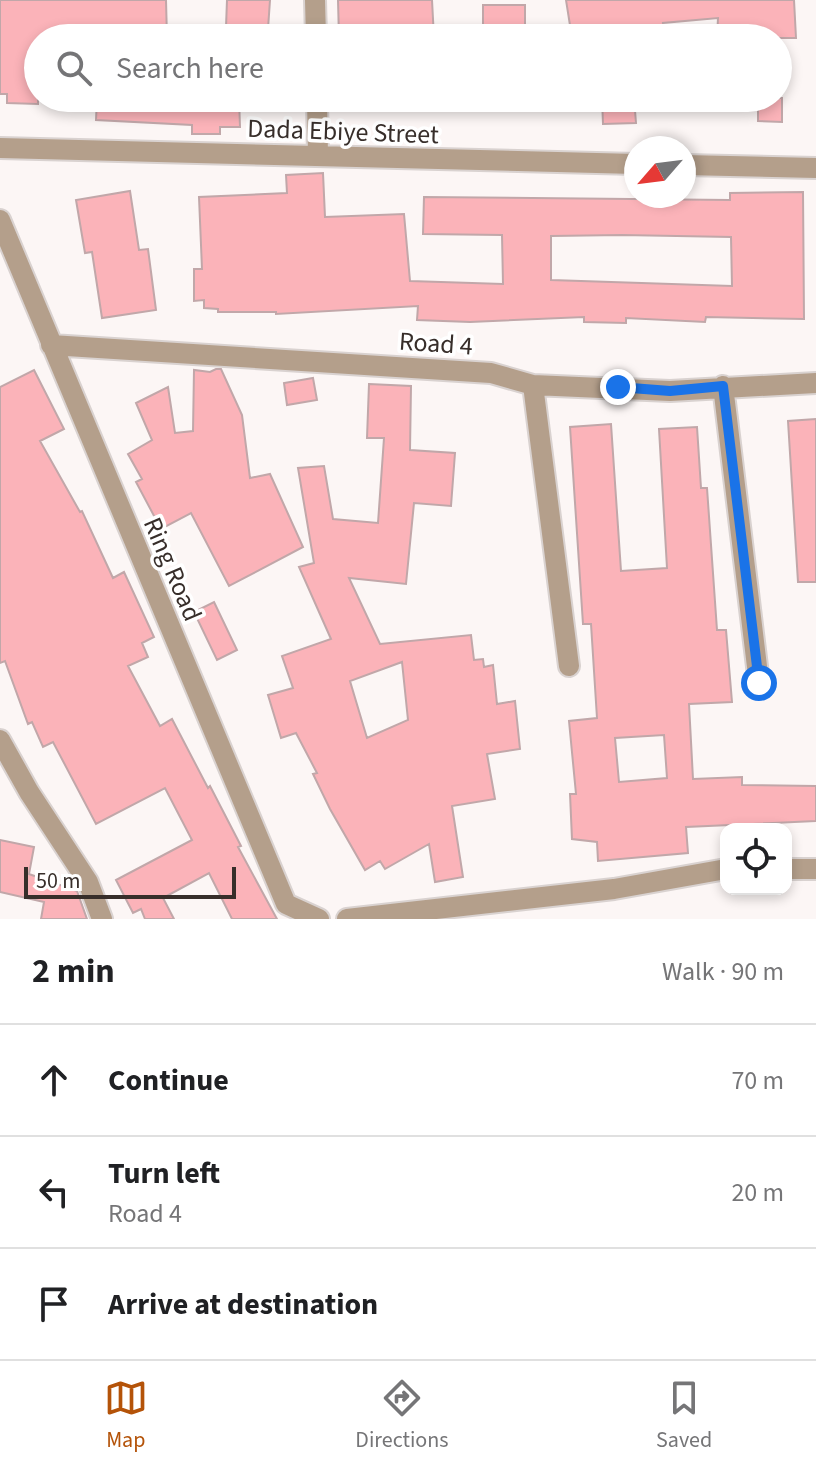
<!DOCTYPE html>
<html lang="en">
<head>
<meta charset="utf-8">
<style>
	:root { --surface:#fff; --page:#f6f6f6; --text:#202124; --muted:#757577; --line:#e0e0e0; --accent:#b45309 }
	body { margin:0; font-family:"Source Sans 3",sans-serif; background:var(--page); color:var(--text) }
	.controls { position:absolute; right:24px; bottom:24px; display:grid; overflow:hidden; border-radius:16px; box-shadow:0 4px 12px #0003 }
	.controls button { width:72px; height:72px; display:grid; place-items:center; padding:0; border:0; border-bottom:2px solid var(--line); background:var(--surface); color:var(--text); font:40px sans-serif }
	.compass { position:absolute; left:624px; top:136px; width:72px; height:72px; border-radius:50%; background:var(--surface); box-shadow:0 4px 12px #0003; rotate:242deg }
	.scale { position:absolute; left:24px; bottom:20px; width:212px; box-sizing:border-box; padding-left:8px; border:4px solid #372e2a; border-top:0; font-size:22px; line-height:28px; white-space:nowrap; color:#372e2a; -webkit-text-stroke:6px #fff; paint-order:stroke }
	.stop { position:absolute; width:24px; height:24px; margin:-18px; border:6px solid #1a73e8; border-radius:50%; background:#fff }
	.stop.end { background:#1a73e8; border-color:#fff; box-shadow:0 2px 8px #0008 }
	.list { margin:0; padding:0; list-style:none }
	h2 { display:flex; justify-content:space-between; align-items:center; height:104px; margin:0; padding:0 32px; font-size:34px }
	h2 small { font-size:26px; font-weight:400; color:var(--muted) }
	.list li { display:grid; grid-template-columns:52px 1fr auto; gap:24px; align-items:center; box-sizing:border-box; height:112px; padding:0 32px; border-top:2px solid var(--line) }
	.list b { display:block; font-size:30px; white-space:nowrap }
	.list p { margin:0; font-size:26px; white-space:nowrap; color:var(--muted) }
	.list em { font-size:26px; font-style:normal; color:var(--muted) }
	.icon { flex:none; width:44px; height:44px; fill:none; stroke:currentColor; stroke-width:2; stroke-linecap:round; stroke-linejoin:round }
	.map { position:relative; flex:none; width:816px; height:919px; overflow:hidden }
	.search { position:absolute; background:var(--surface); box-shadow:0 4px 12px #0003; left:24px; right:24px; top:24px; height:88px; display:flex; align-items:center; gap:20px; box-sizing:border-box; padding:0 28px; border-radius:44px; color:var(--muted); font-size:30px }
	.sheet { height:440px; background:var(--surface) }
	nav { display:flex; justify-content:space-around; align-items:center; box-sizing:border-box; height:112px; border-top:2px solid var(--line); background:var(--surface); font-size:22px; color:var(--muted) }
	nav a { display:grid; justify-items:center; gap:4px }
	nav .on { color:var(--accent) }
	.map>svg:first-child { display:block }
</style>
</head>
<body>
<div class="map">
<svg width="816" height="919" viewBox="0 0 816 919">
	<rect width="100%" height="100%" fill="#fcf6f5"/>
	<!-- building -->
	<path fill="#fbb3b9" stroke="#c1a7a9" stroke-width="2" fill-rule="evenodd" d="M0,0H166L167,38H38V104L7,103V94H0Z
		M227,0H270L268,29L226,27Z
		M338,0H432L434,38H339Z
		M566,0H794L796,38H717L718,18L663,23L664,29L605,38H572Z
		M483,5H525V38H483Z
		M97,98H239L240,127H220V134H192V125L96,120Z
		M602,98H634L636,123L603,124Z
		M758,98H782V122L758,121Z
		M323,173L325,217L404,214L410,281L503,284L502,235L423,234L424,197L730,200V193L803,192L804,319L706,317L705,322L626,318V323L584,322V317L470,322L417,320L418,306L276,314V312H218V309L204,308V300L194,301V269H202L199,197L287,193L286,175ZM622,235L731,237L732,286L551,280V236Z
		M130,191L139,250L148,249L156,310L102,318L92,252L85,253L76,200Z
		M216,369H221L242,415L250,478L270,474L303,547L229,586L191,513L161,529L136,482L142,479L128,454L152,440L136,403L168,387L175,433L193,431L194,370L210,372Z
		M34,370L64,429L40,441L80,512L82,511L113,578L124,572L154,637L142,643L148,657L128,666L160,726L172,719L208,788L210,786L241,846L238,847L277,919H232L209,873L163,898L174,919H145L141,909L133,913L116,880L192,840L165,788L96,824L53,742L43,747L32,722L28,724L5,661L0,663V387Z
		M313,378L317,400L287,405L284,383Z
		M369,384L411,386L410,450L455,453L451,506L414,503L406,584L349,578L380,644L471,635L474,660L483,659L484,667L493,665L497,704L515,701L520,749L487,754L495,799L452,806L463,877L435,882L429,844L385,869L380,861L365,870L330,809L313,774L317,773L296,733L281,738L268,695L293,688L282,656L331,639L299,567L314,563L298,468L324,466L333,519L378,523L384,438H367ZM402,662L408,720L367,738L350,681Z
		M816,419V582H798L788,421Z
		M611,424L621,571L667,568L659,429L697,427L701,488H707L717,630H726L732,702L689,704L693,779L742,777V785L816,786V821L686,827L688,853L598,861L597,842L572,839L570,794H576L569,721L597,718L591,624H583L570,427ZM664,735L667,778L619,782L615,738Z
		M214,602L237,650L217,660L194,612Z
		M0,840L34,847L29,874L77,891L87,919H41L44,902L0,892Z"/>
	<g fill="none" stroke-linecap="round" stroke-linejoin="round">
		<!-- street casing -->
		<g stroke="#d9d2d0" stroke-width="24">
			<path id="street" d="M315,0L316,38
				M317,98L318,156
				M0,148L636,164
				M684,165L816,168
				M0,220L286,904L319,919
				M51,345L491,373L533,385L670,391L816,383
				M533,385L569,666
				M723,386L759,683
				M0,740L29,792L88,882L102,919
				M786,869H816
				M347,919L614,889L726,869"/>
		</g>
		<!-- street -->
		<use href="#street" stroke="#b49f8b" stroke-width="20"/>
	</g>
	<g fill="none" stroke-linecap="round" stroke-linejoin="round">
		<!-- route -->
		<path stroke="#1a73e8" stroke-width="10" d="M618,387L670,391L723,386L759,683"/>
	</g>
	<g text-anchor="middle" stroke-width="7" stroke-linejoin="round" paint-order="stroke">
		<!-- street labels -->
		<g font-size="26" fill="#372e2a" stroke="#fff">
			<text transform="translate(343 131) rotate(2)" y="9">Dada Ebiye Street</text>
			<text transform="translate(436 343) rotate(4)" y="9">Road 4</text>
			<text transform="translate(173 569) rotate(67)" y="9">Ring Road</text>
		</g>
	</g>
</svg>
<div class="controls">
<button><svg class="icon" aria-label="locate" viewBox="0 0 24 24"><circle cx="12" cy="12" r="6"/><path d="M12 2v4M12 18v4M2 12h4M18 12h4"/></svg></button>
</div>
<svg class="compass" viewBox="-18 -18 36 36"><path d="M0-13l5 13h-10z" fill="#e53935"/><path d="M0 13l5-13h-10z" fill="#757577"/></svg>
<div class="scale">50 m</div>
<div class="stop" style="left:759px;top:683px"></div>
<div class="stop end" style="left:618px;top:387px"></div>
<div class="search"><svg class="icon" aria-label="search" viewBox="0 0 24 24"><circle cx="10" cy="10" r="6"/><path d="M15 15l6 6"/></svg>Search here</div>
</div>
<section class="sheet">
<h2>2 min<small>Walk · 90 m</small></h2>
<ul class="list">
<li><svg class="icon" aria-label="ahead" viewBox="0 0 24 24"><path d="M12 20V5M6 11l6-6 6 6"/></svg><div><b>Continue</b></div><em>70 m</em></li>
<li><svg class="icon" aria-label="left" viewBox="0 0 24 24"><path d="M17 20v-9H6M10 6l-5 5 5 5"/></svg><div><b>Turn left</b><p>Road 4</p></div><em>20 m</em></li>
<li><svg class="icon" aria-label="arrive" viewBox="0 0 24 24"><path d="M6 21V4h12l-3 4 3 4H6"/></svg><div><b>Arrive at destination</b></div></li>
</ul>
</section>
<nav>
<a class="on"><svg class="icon" aria-label="map" viewBox="0 0 24 24"><path d="M3 6l6-2 6 2 6-2v14l-6 2-6-2-6 2zM9 4v14M15 6v14"/></svg>Map</a>
<a><svg class="icon" aria-label="directions" viewBox="0 0 24 24"><path d="M12 3l9 9-9 9-9-9zM9 14v-3h6M13 9l2 2-2 2"/></svg>Directions</a>
<a><svg class="icon" aria-label="saved" viewBox="0 0 24 24"><path d="M7 4h10v16l-5-4-5 4z"/></svg>Saved</a>
</nav>
</body>
</html>
